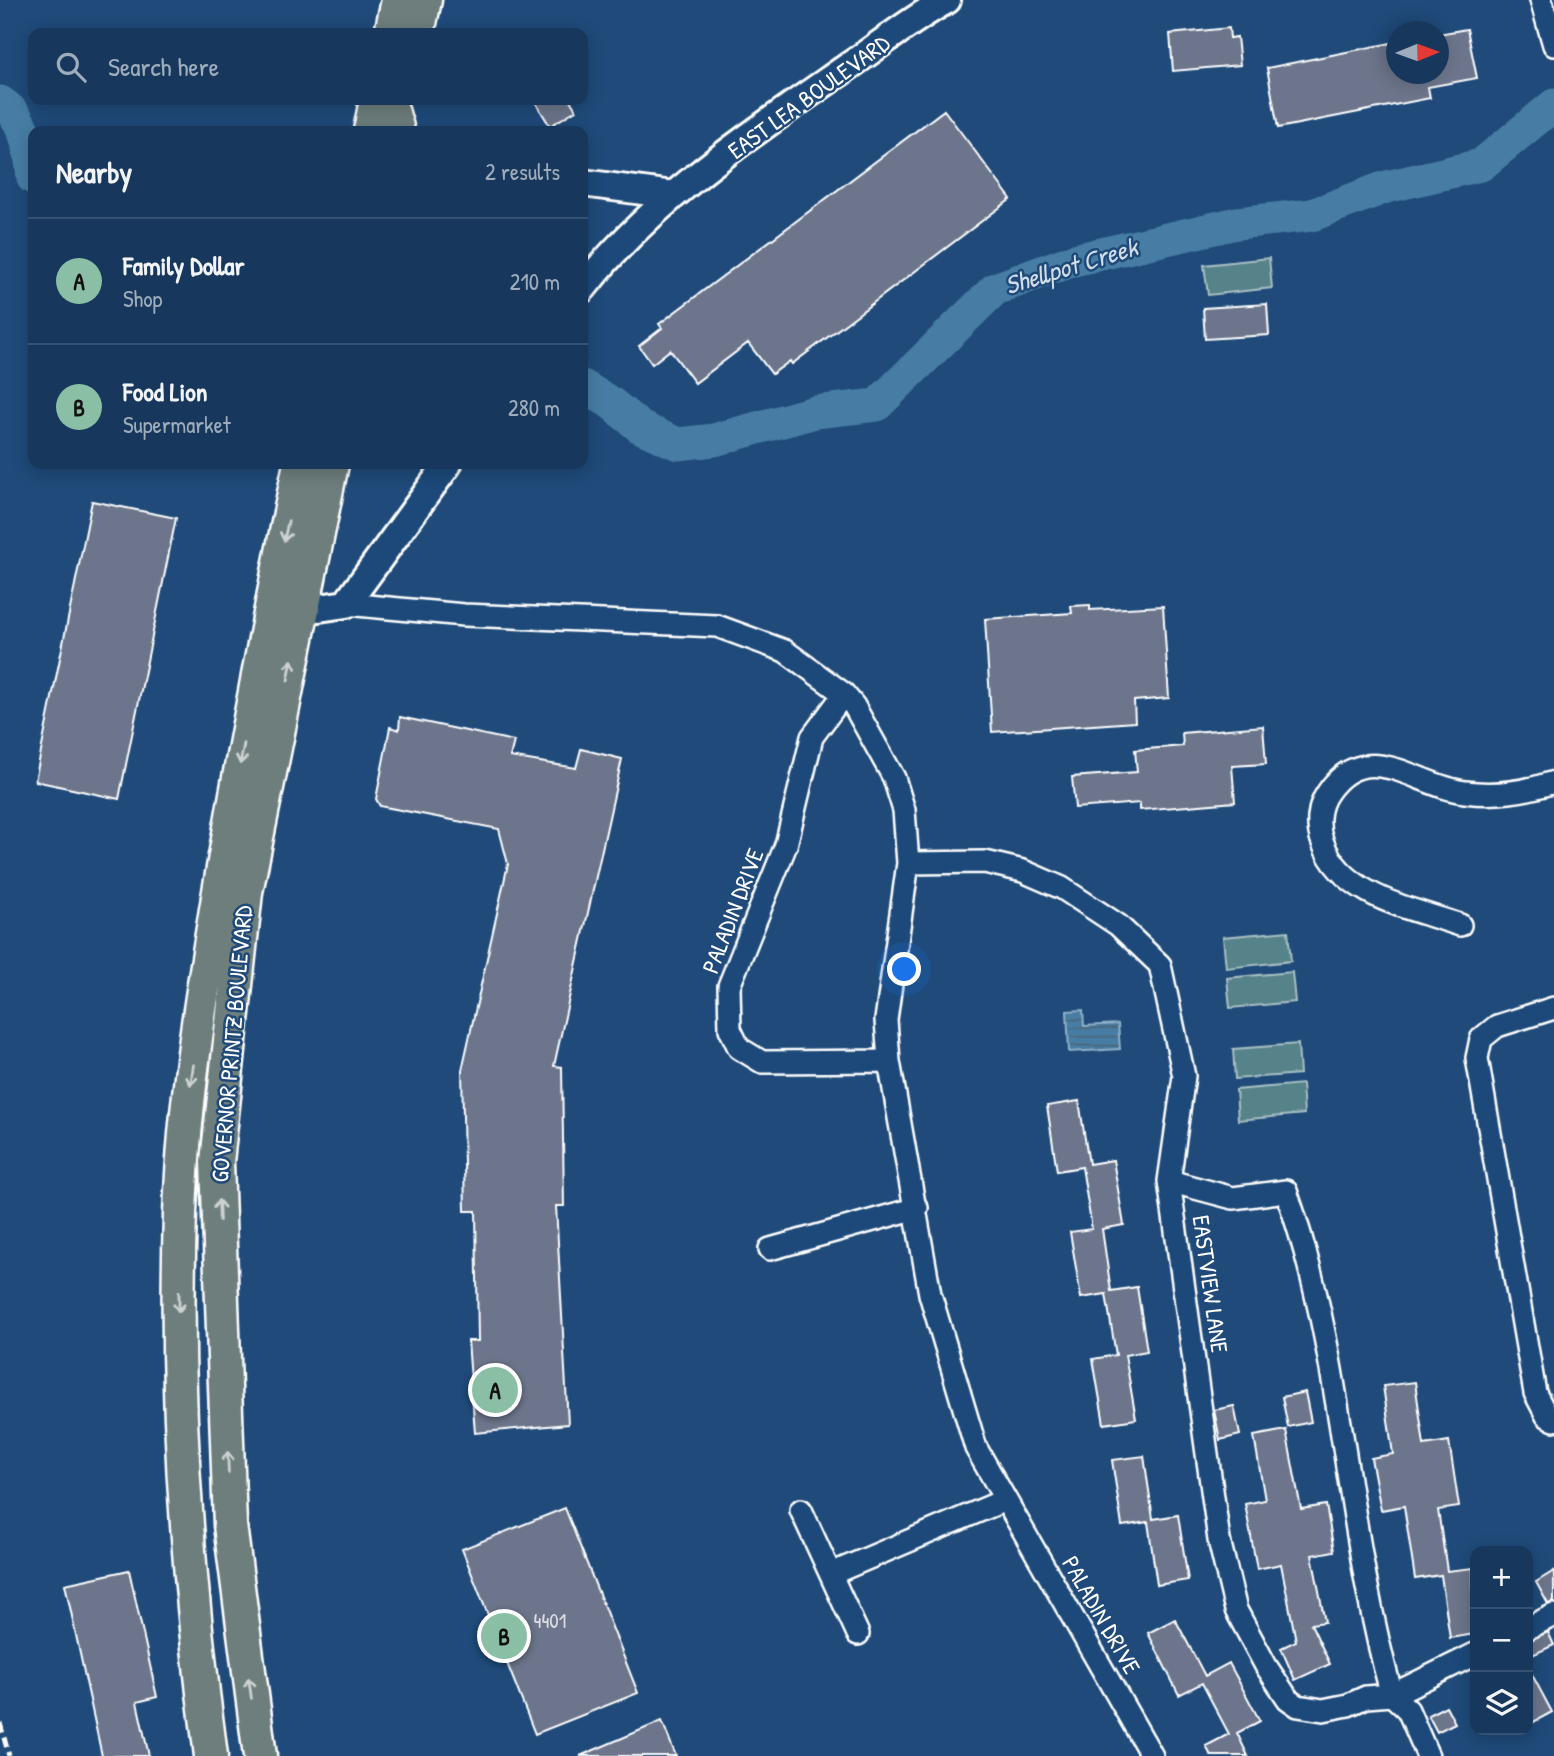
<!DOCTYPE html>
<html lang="en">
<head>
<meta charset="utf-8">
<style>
	:root { --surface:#17385c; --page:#244365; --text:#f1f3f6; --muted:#9eacbb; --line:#365272; --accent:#8abfa5 }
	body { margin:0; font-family:"Patrick Hand",sans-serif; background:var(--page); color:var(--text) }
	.controls { position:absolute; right:21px; bottom:21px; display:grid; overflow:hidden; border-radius:14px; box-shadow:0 4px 18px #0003 }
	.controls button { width:63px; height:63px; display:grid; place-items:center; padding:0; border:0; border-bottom:2px solid var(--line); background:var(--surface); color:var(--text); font:35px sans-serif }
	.compass { position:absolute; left:1386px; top:21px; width:63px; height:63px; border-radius:50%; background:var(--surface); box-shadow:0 4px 18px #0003; rotate:89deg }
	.you { position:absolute; left:905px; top:970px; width:24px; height:24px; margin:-18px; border:5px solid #fff; border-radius:50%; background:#1a73e8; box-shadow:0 0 0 10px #1a73e833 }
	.badge { display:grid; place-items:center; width:46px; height:46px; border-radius:50%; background:var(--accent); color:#111; font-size:23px; font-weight:700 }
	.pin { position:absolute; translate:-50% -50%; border:4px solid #fff; box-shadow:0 2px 7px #0006 }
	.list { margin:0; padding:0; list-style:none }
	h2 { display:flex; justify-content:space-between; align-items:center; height:91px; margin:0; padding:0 28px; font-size:30px }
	h2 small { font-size:23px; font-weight:400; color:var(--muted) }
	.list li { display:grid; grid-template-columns:46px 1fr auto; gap:21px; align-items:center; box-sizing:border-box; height:126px; padding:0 28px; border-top:2px solid var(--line) }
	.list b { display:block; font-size:26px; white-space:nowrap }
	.list p { margin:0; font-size:23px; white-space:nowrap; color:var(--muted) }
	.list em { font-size:23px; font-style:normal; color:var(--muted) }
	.icon { flex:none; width:38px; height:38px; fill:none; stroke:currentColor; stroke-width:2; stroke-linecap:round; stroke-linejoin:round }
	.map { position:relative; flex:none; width:1554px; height:1756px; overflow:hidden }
	.search { position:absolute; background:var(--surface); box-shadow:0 4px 18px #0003; left:28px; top:28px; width:560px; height:77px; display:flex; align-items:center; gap:18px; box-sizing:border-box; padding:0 24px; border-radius:14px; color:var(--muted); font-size:26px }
	.panel { position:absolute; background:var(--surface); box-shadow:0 4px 18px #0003; left:28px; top:126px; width:560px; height:343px; border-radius:14px }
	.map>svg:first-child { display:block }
</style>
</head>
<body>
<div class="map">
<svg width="1554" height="1756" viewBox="0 0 1554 1756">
	<defs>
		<pattern id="water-rules" width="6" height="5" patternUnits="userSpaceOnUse" patternTransform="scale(1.75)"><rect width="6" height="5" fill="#477da4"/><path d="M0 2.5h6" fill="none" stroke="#4a6478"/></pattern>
	</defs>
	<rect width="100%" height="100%" fill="#1f4a7a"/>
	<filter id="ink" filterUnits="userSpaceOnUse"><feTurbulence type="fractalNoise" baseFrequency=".0143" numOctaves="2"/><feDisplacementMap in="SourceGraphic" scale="14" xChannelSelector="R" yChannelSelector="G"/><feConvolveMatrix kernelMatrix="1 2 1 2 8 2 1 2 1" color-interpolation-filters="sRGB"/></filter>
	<g filter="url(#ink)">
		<!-- green -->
		<path fill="#56828a" stroke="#aac0c4" stroke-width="2" d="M1269,258L1272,288L1208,295L1204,265Z
			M1288,931L1291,961L1226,968L1223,937Z
			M1292,972L1295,1002L1230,1008L1227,978Z
			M1298,1044L1300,1074L1235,1079L1233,1049Z
			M1302,1084L1304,1114L1238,1120L1236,1090Z"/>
		<!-- water -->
		<path fill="url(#water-rules)" stroke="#91b1c8" stroke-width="2" d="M1083,1010L1084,1026L1118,1024L1120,1049L1069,1052L1067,1011Z"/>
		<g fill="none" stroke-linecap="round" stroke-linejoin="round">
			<!-- river -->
			<path stroke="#477da4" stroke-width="33" d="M0,102C25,116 31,152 33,178
				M583,386L611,403L640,427L678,444L714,440L815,412L877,405L995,289L1074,260L1237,223L1312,215L1386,187L1481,165L1554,105"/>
		</g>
		<!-- building -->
		<path fill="#6c758b" stroke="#fff" stroke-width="2" d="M1229,28L1230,38L1237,37L1240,65L1173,71L1170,34Z
			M1467,29L1477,78L1428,87L1430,98L1278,128L1267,68L1396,42V74H1438V34Z
			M534,100H570L576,110L550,126Z
			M944,110L1011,199L792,364L790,361L772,374L748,343L695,383L670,350L652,364L639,346L662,328L659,324Z
			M1267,304L1269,335L1205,339L1203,308Z
			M92,501L176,518L119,799L35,781Z
			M1090,605V610L1163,606L1169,698L1134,701L1135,722L992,732L985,619L1072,613L1071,606Z
			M400,717L514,741L510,757L576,768L581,749L622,759L554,1066L562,1067L564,1206H556L568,1424L475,1433L468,1341H478L476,1211H465L462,1070L508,864L499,829L380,806L376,799L390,727L399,730Z
			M1263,726L1266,764L1232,766L1235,802L1140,810V803L1075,808L1072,777L1137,772L1135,750L1183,746L1182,733Z
			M1079,1101L1089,1164L1113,1160L1124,1225L1102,1229L1111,1291L1137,1287L1147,1351L1125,1355L1136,1419L1104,1424L1093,1359L1116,1355L1106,1294L1081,1298L1070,1232L1092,1229L1082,1167L1057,1171L1047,1106Z
			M1415,1382L1424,1445L1449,1441L1459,1507L1438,1510L1447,1571L1473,1568L1475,1634L1450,1638L1441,1575L1415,1579L1404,1506L1381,1510L1371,1458L1393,1454L1383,1386Z
			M1305,1392L1311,1422L1288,1427L1282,1397Z
			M1234,1406L1240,1435L1220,1440L1214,1410Z
			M1286,1430L1301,1509L1326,1505L1334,1551L1312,1555L1325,1622L1311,1624L1330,1664L1295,1680L1281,1648L1296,1641L1281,1564L1257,1569L1245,1504L1265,1500L1254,1436Z
			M1144,1456L1153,1519L1178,1515L1188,1580L1157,1585L1148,1522L1122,1526L1112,1460Z
			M565,1508L638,1693L535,1734L462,1549Z
			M129,1570L157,1697L137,1702L149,1756H102L65,1584Z
			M1554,1571V1602L1548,1604L1536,1582Z
			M1175,1619L1205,1676L1229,1663L1260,1721L1237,1733L1248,1756H1211L1206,1746L1229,1734L1202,1683L1179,1695L1148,1633Z
			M1548,1632L1554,1645L1528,1657V1641Z
			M1528,1667L1552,1712L1528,1725Z
			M1446,1706L1455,1723L1437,1732L1428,1715Z
			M662,1721L676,1756H580Z"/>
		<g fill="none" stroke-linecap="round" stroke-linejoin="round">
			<!-- minor casing -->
			<g stroke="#fff" stroke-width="26">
				<path id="minor" d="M1541,0L1554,45
					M346,604L464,615L717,626L785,651L844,694L854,706L894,778L904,810L908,863L886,1020L889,1061L930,1294L976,1448L1152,1756
					M844,694L812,737L786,845L729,986L730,1029L739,1048L762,1062L889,1061
					M908,863L985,862L1023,871L1062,888L1118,925L1160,965L1184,1076L1169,1181L1219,1540L1236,1610L1266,1666L1288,1699L1298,1706L1323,1710L1348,1705L1366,1697L1392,1695L1408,1710L1428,1756
					M1460,925C1411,908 1343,897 1323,843C1316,826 1318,806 1328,792C1367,735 1418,787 1465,792C1496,796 1524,792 1554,782
					M1554,1008L1497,1026L1481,1039L1477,1058L1535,1393L1547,1416L1554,1420
					M1169,1181L1233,1198L1286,1191C1344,1353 1345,1530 1392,1695L1475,1654
					M770,1249L917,1208
					M801,1510L858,1634
					M831,1574L1005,1500
					M1528,1628L1554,1615"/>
			</g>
			<!-- tertiary casing -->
			<g stroke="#fff" stroke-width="32">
				<path id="tertiary" d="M583,183L673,195
					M583,288C652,199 757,130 849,66C881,44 913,18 947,0
					M304,604L319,608L346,604L448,464"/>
			</g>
			<!-- primary casing -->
			<g stroke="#fff" stroke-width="37">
				<path id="primary" d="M391,33L398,0
					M418,33L425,0
					M389,100L398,131
					M370,131L376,100
					M211,1756C187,1577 174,1395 180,1214C184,1094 205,974 225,856C248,725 273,594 300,464
					M260,1756L230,1525L217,1162L246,892L332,464"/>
			</g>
			<!-- minor -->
			<use href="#minor" stroke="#1f4a7a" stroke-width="21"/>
			<!-- tertiary -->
			<use href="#tertiary" stroke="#1f4a7a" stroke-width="26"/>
			<!-- primary -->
			<use href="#primary" stroke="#6d7e7c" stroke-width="32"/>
			<!-- rail -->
			<path stroke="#fff" stroke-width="5" stroke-dasharray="10 5" stroke-linecap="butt" d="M0,1723L9,1756"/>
		</g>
		<!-- one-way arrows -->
		<defs><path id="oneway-shaft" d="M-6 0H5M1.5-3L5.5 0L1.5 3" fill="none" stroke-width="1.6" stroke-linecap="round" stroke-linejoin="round" transform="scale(1.75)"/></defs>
		<g stroke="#ccd2d1">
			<use href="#oneway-shaft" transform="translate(286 531) rotate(102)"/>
			<use href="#oneway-shaft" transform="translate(290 670) rotate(-79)"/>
			<use href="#oneway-shaft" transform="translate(242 754) rotate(101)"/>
			<use href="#oneway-shaft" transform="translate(192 1075) rotate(98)"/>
			<use href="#oneway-shaft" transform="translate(219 1210) rotate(-92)"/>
			<use href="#oneway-shaft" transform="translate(179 1302) rotate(90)"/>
			<use href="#oneway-shaft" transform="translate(228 1462) rotate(-92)"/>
			<use href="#oneway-shaft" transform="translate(250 1688) rotate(-98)"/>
		</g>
	</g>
	<g text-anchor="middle" stroke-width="5" stroke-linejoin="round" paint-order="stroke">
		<!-- number labels -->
		<g font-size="21" fill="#dadce2">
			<text x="550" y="1628">4401</text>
		</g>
		<!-- street labels -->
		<g font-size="24" fill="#fff" stroke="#1f4a7a">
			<text transform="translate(809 97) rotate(-36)" y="8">EAST LEA BOULEVARD</text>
			<text transform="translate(733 911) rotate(-69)" y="8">PALADIN DRIVE</text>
			<text transform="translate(232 1044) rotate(-85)" y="8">GOVERNOR PRINTZ BOULEVARD</text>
			<text transform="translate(1210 1284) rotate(82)" y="8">EASTVIEW LANE</text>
			<text transform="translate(1101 1615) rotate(60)" y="8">PALADIN DRIVE</text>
		</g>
		<!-- water labels -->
		<g font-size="26" font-style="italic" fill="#d1dee8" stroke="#1f4a7a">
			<text transform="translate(1071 266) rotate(-17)" y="9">Shellpot Creek</text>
		</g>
	</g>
</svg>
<div class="controls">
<button>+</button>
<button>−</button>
<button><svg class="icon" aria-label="layers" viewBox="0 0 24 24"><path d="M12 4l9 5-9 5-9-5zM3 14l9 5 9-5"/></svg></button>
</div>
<svg class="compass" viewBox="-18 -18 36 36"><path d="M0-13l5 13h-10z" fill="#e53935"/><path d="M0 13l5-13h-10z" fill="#9eacbb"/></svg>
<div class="you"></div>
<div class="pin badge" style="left:495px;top:1390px">A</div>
<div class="pin badge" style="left:504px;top:1636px">B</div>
<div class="search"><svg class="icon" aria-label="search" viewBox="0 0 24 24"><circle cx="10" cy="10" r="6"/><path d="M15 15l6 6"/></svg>Search here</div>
<section class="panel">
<h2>Nearby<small>2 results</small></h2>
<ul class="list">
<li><span class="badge">A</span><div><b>Family Dollar</b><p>Shop</p></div><em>210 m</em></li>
<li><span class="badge">B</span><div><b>Food Lion</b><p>Supermarket</p></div><em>280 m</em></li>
</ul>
</section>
</div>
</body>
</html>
